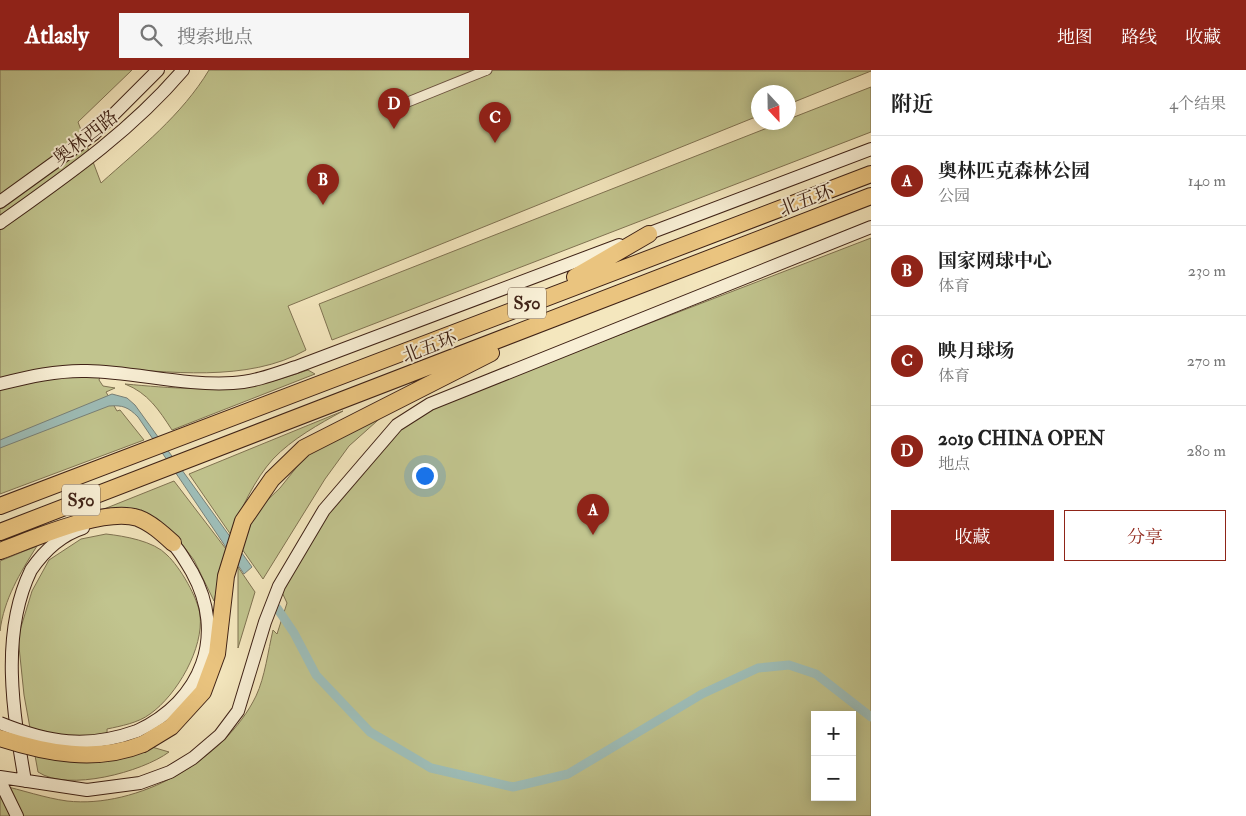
<!DOCTYPE html>
<html lang="zh">
<head>
<meta charset="utf-8">
<style>
	:root { --surface:#fff; --page:#f6f6f6; --text:#222; --muted:#767676; --line:#e0e0e0; --accent:#8f2418 }
	body { margin:0; font-family:"IM FELL Double Pica","Noto Serif SC",serif; background:var(--page); color:var(--text) }
	.controls { position:absolute; right:15px; bottom:15px; display:grid; overflow:hidden; border-radius:0px; box-shadow:0 2px 12px #0003 }
	.controls button { width:45px; height:45px; display:grid; place-items:center; padding:0; border:0; border-bottom:1px solid var(--line); background:var(--surface); color:var(--text); font:25px sans-serif }
	.compass { position:absolute; left:751px; top:15px; width:45px; height:45px; border-radius:50%; background:var(--surface); box-shadow:0 2px 12px #0003; rotate:158deg }
	.you { position:absolute; left:424px; top:405px; width:18px; height:18px; margin:-12px; border:4px solid #fff; border-radius:50%; background:#1a73e8; box-shadow:0 0 0 8px #1a73e833 }
	.badge { display:grid; place-items:center; width:32px; height:32px; border-radius:50%; background:var(--accent); color:#fff; font-size:16px; font-weight:700 }
	.pin { position:absolute; translate:-50% -41px; filter:drop-shadow(0 1px 2px #0008) }
	.pin::after { content:''; position:absolute; top:26px; width:18px; height:15px; background:inherit; clip-path:polygon(0 0,100% 0,50% 100%) }
	.list { margin:0; padding:0; list-style:none }
	h2 { display:flex; justify-content:space-between; align-items:center; height:65px; margin:0; padding:0 20px; font-size:21px }
	h2 small { font-size:16px; font-weight:400; color:var(--muted) }
	.list li { display:grid; grid-template-columns:32px 1fr auto; gap:15px; align-items:center; box-sizing:border-box; height:90px; padding:0 20px; border-top:1px solid var(--line) }
	.list b { display:block; font-size:19px; white-space:nowrap }
	.list p { margin:0; font-size:16px; white-space:nowrap; color:var(--muted) }
	.list em { font-size:16px; font-style:normal; color:var(--muted) }
	.actions { display:flex; gap:10px; padding:15px 20px }
	.actions a { flex:1; padding:11px 0; border:1px solid var(--accent); border-radius:0px; text-align:center; font-size:18px; color:var(--accent) }
	.actions .main { background:var(--accent); color:#fff }
	.icon { flex:none; width:28px; height:28px; fill:none; stroke:currentColor; stroke-width:2; stroke-linecap:round; stroke-linejoin:round }
	.map { position:relative; flex:none; width:871px; height:746px; overflow:hidden }
	header { display:flex; align-items:center; gap:30px; box-sizing:border-box; height:70px; padding:0 25px; background:var(--accent); color:#fff }
	header strong { font-size:24px }
	nav { display:flex; gap:28px; margin-inline-start:auto; font-size:18px }
	.search { width:350px; height:45px; background:var(--page); display:flex; align-items:center; gap:12px; box-sizing:border-box; padding:0 18px; border-radius:0px; color:var(--muted); font-size:19px }
	main { display:flex }
	aside { flex:1; background:var(--surface) }
	.map>svg:first-child { display:block }
</style>
</head>
<body>
<header>
<strong>Atlasly</strong>
<div class="search"><svg class="icon" aria-label="search" viewBox="0 0 24 24"><circle cx="10" cy="10" r="6"/><path d="M15 15l6 6"/></svg>搜索地点</div>
<nav><a>地图</a><a>路线</a><a>收藏</a></nav>
</header>
<main>
<div class="map">
<svg width="871" height="746" viewBox="0 0 871 746">
	<rect width="100%" height="100%" fill="#f4e7be"/>
	<filter id="stains"><feTurbulence type="fractalNoise" baseFrequency=".004" numOctaves="4"/><feColorMatrix values="0 0 0 0 .2 0 0 0 0 .09 0 0 0 0 .02 0 0 0 .5 -.17"/></filter>
	<radialGradient id="worn" r=".72"><stop offset=".6" stop-color="#630" stop-opacity="0"/><stop offset="1" stop-color="#630" stop-opacity=".3"/></radialGradient>
	<!-- green -->
	<path fill="#c1c48e" stroke="#807352" fill-rule="evenodd" d="M0,0H132L78,52L101,113C140,78 182,45 209,0L871,1L789,34L788,22H758V46L288,236L306,280C248,313 167,302 103,297L99,310L103,316L115,318L106,322L117,341L120,340L144,370L0,424Z
		M871,17V62L332,270L319,234L780,53L788,52L789,49Z
		M871,168V746H0V715C22,720 45,728 67,731C137,739 225,690 256,626C265,607 268,581 273,560L277,564L287,533L281,520L327,442L400,355L432,337ZM815,645H852V727H815Z
		M308,300L315,304L172,360C159,340 148,323 125,314C170,318 215,322 260,314C276,311 292,305 308,300Z
		M343,341C319,354 292,369 273,389C255,409 240,440 231,465L189,404Z
		M386,343L349,376L325,409L263,509L242,479L255,442L280,418L308,383Z
		M174,411L226,479L214,531L194,490L174,464L143,443L127,438L99,441Z
		M106,464C124,466 154,471 167,485C180,497 198,528 200,545C204,578 177,625 150,644C138,653 121,656 107,659L108,690L152,677L169,682C142,702 68,722 38,702L24,625L18,567L32,521L49,490L81,469Z
		M37,476C20,503 4,529 0,561V491Z
		M238,497L255,522L238,578Z"/>
	<!-- water -->
	<path fill="#9ebeb9" stroke="#788078" d="M112,324L127,328L135,335L252,497L244,504L138,347C128,337 123,335 109,336L0,378V370Z"/>
	<g fill="none" stroke-linecap="round" stroke-linejoin="round">
		<!-- canal -->
		<path stroke="#9ebeb9" stroke-width="9" d="M277,538L294,563L316,605L370,662L431,698L513,717L568,704L702,624L758,598L789,595L816,604L871,647"/>
		<!-- street casing -->
		<g stroke="#6c5340" stroke-width="11">
			<path id="street" d="M393,38L487,0"/>
		</g>
		<!-- secondary casing -->
		<g stroke="#3f2216" stroke-width="14">
			<path id="secondary" d="M0,132L94,64L158,0
				M0,153C66,106 130,62 183,0
				M642,166L871,79
				M0,314C28,307 58,300 87,301C135,302 184,316 233,313C254,312 275,304 296,297L619,175
				M137,661C202,631 227,565 192,502C185,491 178,476 167,469
				M0,707L87,720L140,713L170,702L193,688L220,665L238,641L265,552L279,516L324,440L397,355L430,334L871,157
				M0,711L17,746
				M25,711C13,642 0,564 31,500C44,481 61,465 83,458"/>
		</g>
		<!-- highway casing -->
		<g stroke="#3f2216" stroke-width="18">
			<path id="highway" d="M575,207L649,164
				M0,436L871,104
				M0,462L871,126
				M0,481C33,469 104,437 138,448C151,453 162,463 173,473
				M143,674L171,657L203,622L217,584L226,506L243,451L272,409L304,378L491,283"/>
		</g>
		<!-- street -->
		<use href="#street" stroke="#f8efd5" stroke-width="9"/>
		<!-- secondary -->
		<use href="#secondary" stroke="#f8efd5" stroke-width="12"/>
		<!-- highway -->
		<use href="#highway" stroke="#eac47f" stroke-width="16"/>
		<!-- secondary-bridge casing -->
		<g stroke="#3f2216" stroke-width="14" stroke-linecap="butt">
			<path id="secondary-bridge" d="M0,653C49,673 87,679 137,661"/>
		</g>
		<!-- highway-bridge casing -->
		<g stroke="#3f2216" stroke-width="18" stroke-linecap="butt">
			<path id="highway-bridge" d="M0,668C46,683 96,693 143,674"/>
		</g>
		<!-- secondary-bridge -->
		<use href="#secondary-bridge" stroke="#f8efd5" stroke-width="12"/>
		<!-- highway-bridge -->
		<use href="#highway-bridge" stroke="#eac47f" stroke-width="16"/>
	</g>
	<g text-anchor="middle" stroke-width="4" stroke-linejoin="round" paint-order="stroke">
		<!-- shield labels -->
		<g fill="#f8efd5" stroke="#76604f" stroke-width="1">
			<rect x="508" y="217.5" width="38" height="31" rx="4"/>
			<rect x="62" y="414.5" width="38" height="31" rx="4"/>
		</g>
		<g font-size="18" font-weight="bold" fill="#3f2216">
			<text x="527" y="239">S50</text>
			<text x="81" y="436">S50</text>
		</g>
		<!-- street labels -->
		<g font-size="19" fill="#3f2216" stroke="#f8efd5">
			<text transform="translate(85 67) rotate(-38)" y="7">奥林西路</text>
			<text transform="translate(806 129) rotate(-21)" y="7">北五环</text>
			<text transform="translate(429 276) rotate(-21)" y="7">北五环</text>
		</g>
	</g>
	<rect width="100%" height="100%" filter="url(#stains)"/>
	<rect width="100%" height="100%" fill="url(#worn)"/>
</svg>
<div class="controls">
<button>+</button>
<button>−</button>
</div>
<svg class="compass" viewBox="-18 -18 36 36"><path d="M0-13l5 13h-10z" fill="#e53935"/><path d="M0 13l5-13h-10z" fill="#767676"/></svg>
<div class="you"></div>
<div class="pin badge" style="left:593px;top:465px">A</div>
<div class="pin badge" style="left:323px;top:135px">B</div>
<div class="pin badge" style="left:495px;top:73px">C</div>
<div class="pin badge" style="left:394px;top:59px">D</div>
</div>
<aside>
<h2>附近<small>4个结果</small></h2>
<ul class="list">
<li><span class="badge">A</span><div><b>奥林匹克森林公园</b><p>公园</p></div><em>140 m</em></li>
<li><span class="badge">B</span><div><b>国家网球中心</b><p>体育</p></div><em>230 m</em></li>
<li><span class="badge">C</span><div><b>映月球场</b><p>体育</p></div><em>270 m</em></li>
<li><span class="badge">D</span><div><b>2019 CHINA OPEN</b><p>地点</p></div><em>280 m</em></li>
</ul>
<div class="actions"><a class="main">收藏</a><a>分享</a></div>
</aside>
</main>
</body>
</html>
